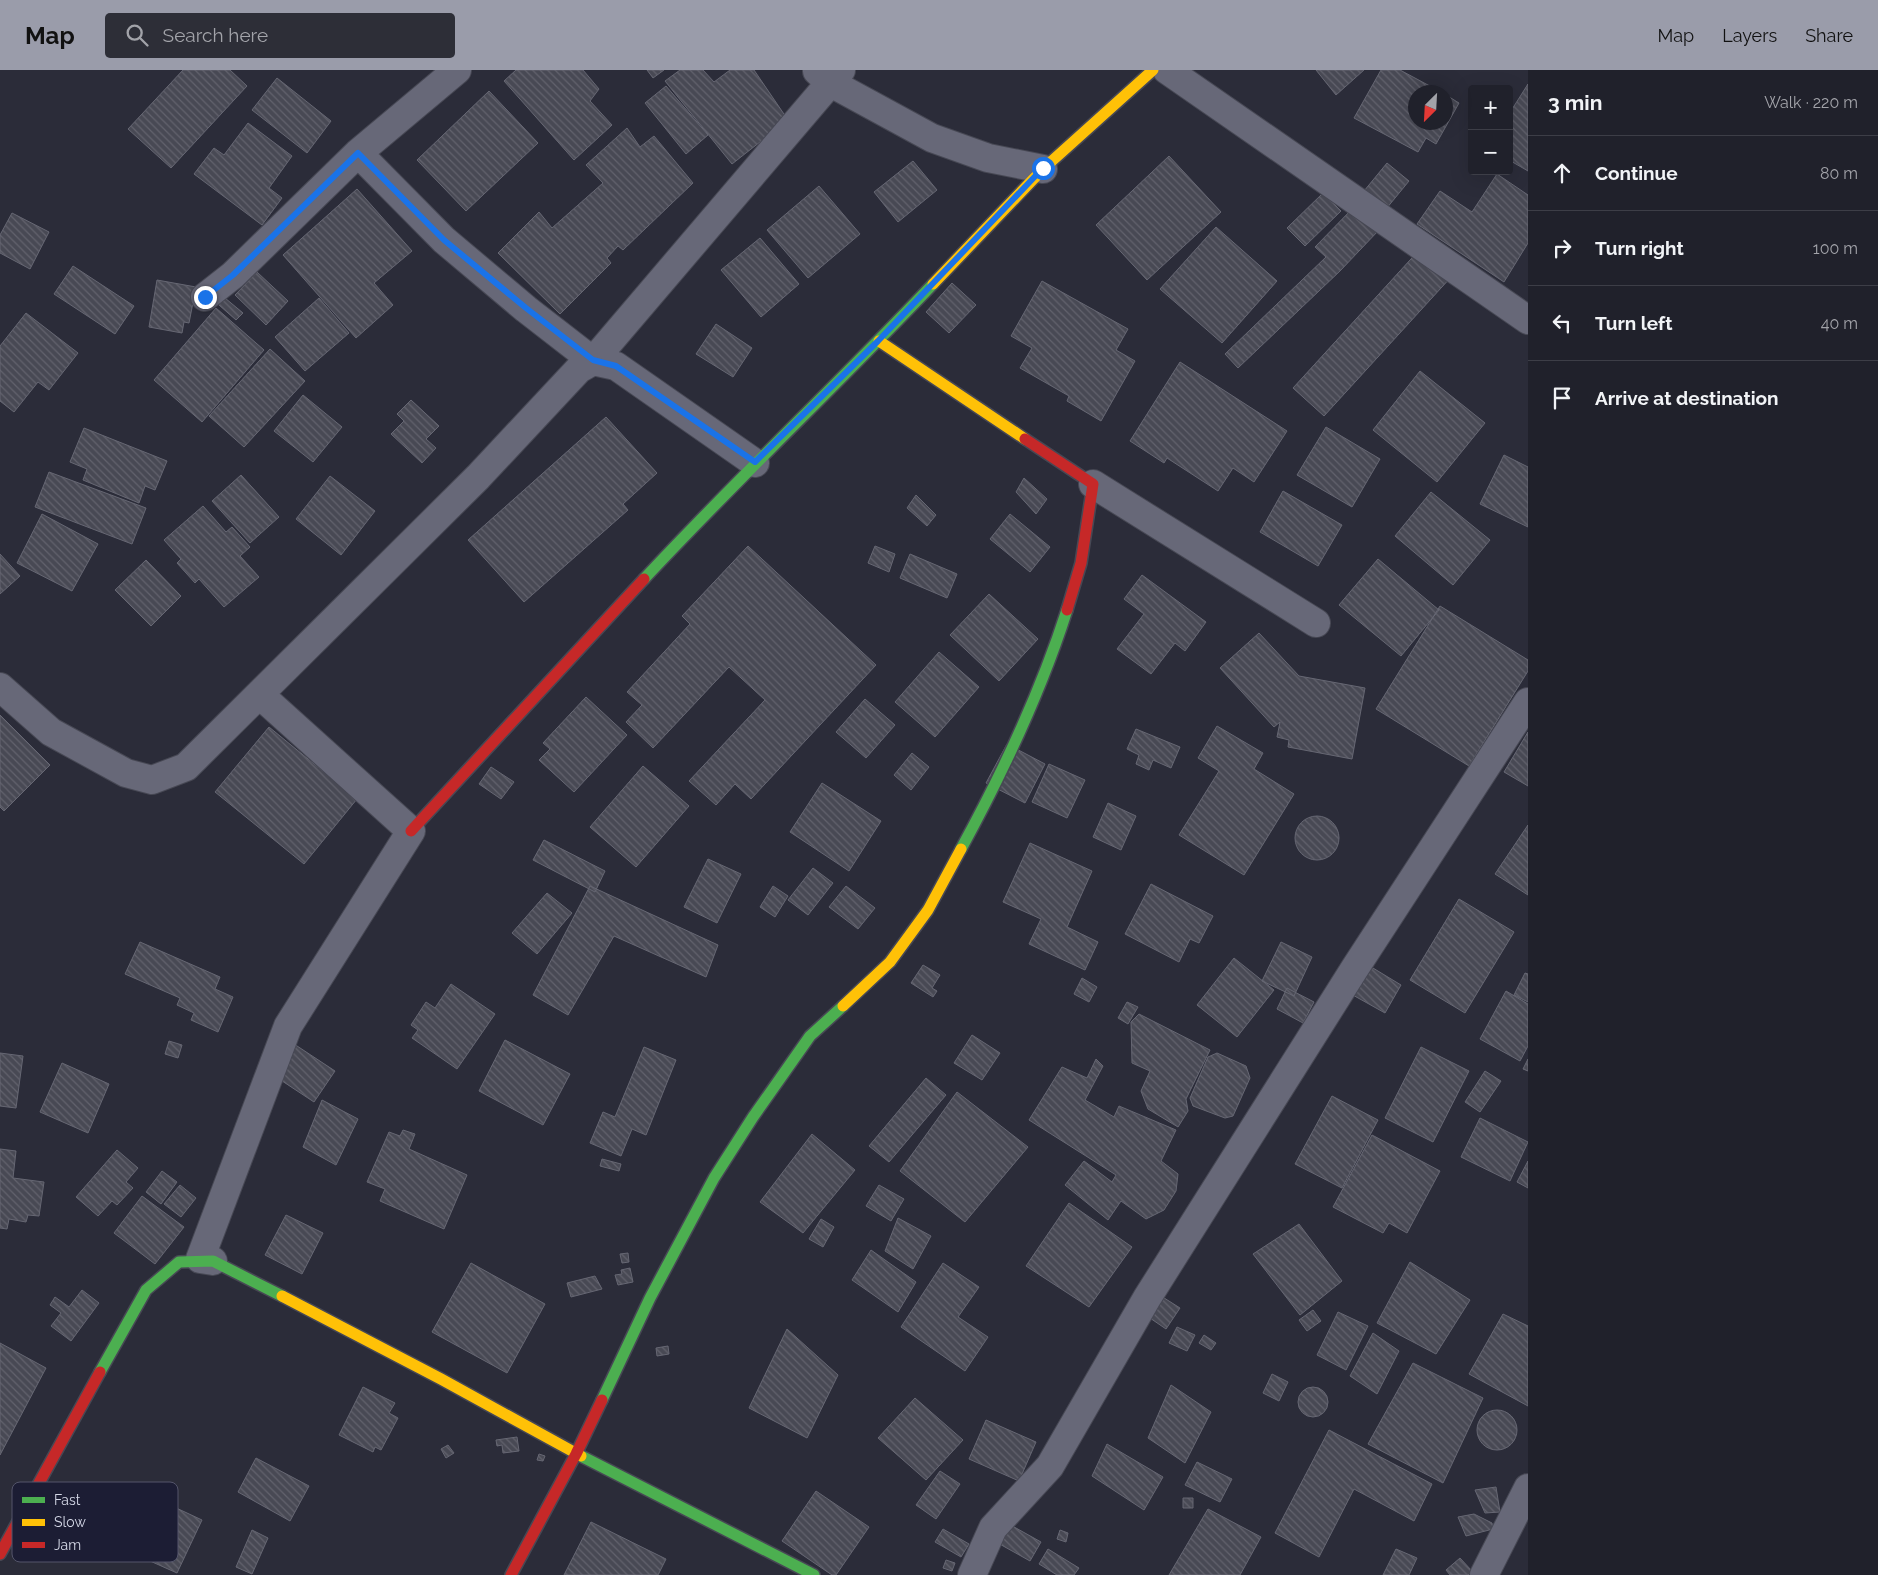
<!DOCTYPE html>
<html lang="en">
<head>
<meta charset="utf-8">
<style>
	:root { --surface:#20212b; --page:#2d2e37; --text:#f1f3f6; --muted:#a2a3a9; --line:#3d3e47; --accent:#9a9caa }
	body { margin:0; font-family:Raleway,sans-serif; background:var(--page); color:var(--text) }
	.controls { position:absolute; right:15px; top:15px; display:grid; overflow:hidden; border-radius:5px; box-shadow:0 5px 20px #0002 }
	.controls button { width:45px; height:45px; display:grid; place-items:center; padding:0; border:0; border-bottom:1px solid var(--line); background:var(--surface); color:var(--text); font:25px sans-serif }
	.compass { position:absolute; left:1408px; top:15px; width:45px; height:45px; border-radius:50%; background:var(--surface); box-shadow:0 5px 20px #0002; rotate:204deg }
	.stop { position:absolute; width:15px; height:15px; margin:-11px; border:4px solid #1a73e8; border-radius:50%; background:#fff }
	.stop.end { background:#1a73e8; border-color:#fff; box-shadow:0 1px 5px #0008 }
	.list { margin:0; padding:0; list-style:none }
	h2 { display:flex; justify-content:space-between; align-items:center; height:65px; margin:0; padding:0 20px; font-size:21px }
	h2 small { font-size:16px; font-weight:400; color:var(--muted) }
	.list li { display:grid; grid-template-columns:32px 1fr auto; gap:15px; align-items:center; box-sizing:border-box; height:75px; padding:0 20px; border-top:1px solid var(--line) }
	.list b { display:block; font-size:19px; white-space:nowrap }
	.list em { font-size:16px; font-style:normal; color:var(--muted) }
	.icon { flex:none; width:28px; height:28px; fill:none; stroke:currentColor; stroke-width:2; stroke-linecap:round; stroke-linejoin:round }
	.map { position:relative; flex:none; width:1528px; height:1505px; overflow:hidden }
	header { display:flex; align-items:center; gap:30px; box-sizing:border-box; height:70px; padding:0 25px; background:var(--accent); color:#111 }
	header strong { font-size:24px }
	nav { display:flex; gap:28px; margin-inline-start:auto; font-size:18px }
	.search { width:350px; height:45px; background:var(--page); display:flex; align-items:center; gap:12px; box-sizing:border-box; padding:0 18px; border-radius:5px; color:var(--muted); font-size:19px }
	main { display:flex }
	aside { flex:1; background:var(--surface) }
	.map>svg:first-child { display:block }
</style>
</head>
<body>
<header>
<strong>Map</strong>
<div class="search"><svg class="icon" aria-label="search" viewBox="0 0 24 24"><circle cx="10" cy="10" r="6"/><path d="M15 15l6 6"/></svg>Search here</div>
<nav><a>Map</a><a>Layers</a><a>Share</a></nav>
</header>
<main>
<div class="map">
<svg width="1528" height="1505" viewBox="0 0 1528 1505">
	<defs>
		<pattern id="building-back-hatch" width="6" height="6" patternUnits="userSpaceOnUse" patternTransform="scale(1.25)"><rect width="6" height="6" fill="#484954"/><path d="M-1 5l2 2M0 0l6 6M5-1l2 2" fill="none" stroke="#62626d"/></pattern>
	</defs>
	<rect width="100%" height="100%" fill="#2b2c39"/>
	<!-- building -->
	<path fill="url(#building-back-hatch)" stroke="#666773" d="M183,0H230L247,16L171,98L128,59Z
		M516,0H583L599,19L590,31L612,55L574,90L504,11Z
		M647,0H664L653,8Z
		M680,0H703L714,12L730,0H754L788,50L732,94L665,11Z
		M1316,0H1364L1336,25Z
		M1381,0H1400L1441,22H1416V52H1446V25L1459,33L1436,74L1426,68L1418,82L1354,48Z
		M277,8L331,51L307,83L252,40Z
		M1528,14V101L1509,90V44Z
		M666,16L708,65L686,84L645,33Z
		M489,21L538,73L466,141L417,90Z
		M248,53L292,86L269,118L282,128L262,155L194,104L214,78L224,85Z
		M627,58L640,77L654,66L693,113L623,180L618,176L607,188L611,193L560,244L498,183L539,142L552,158L603,113L586,95Z
		M1169,86L1221,142L1147,210L1096,155Z
		M913,91L937,120L898,152L874,122Z
		M1387,93L1409,111L1386,139L1364,121Z
		M1497,104L1528,125V173L1504,212L1417,154L1440,121L1472,142Z
		M819,116L860,164L808,208L767,160Z
		M357,119L412,181L374,213L393,235L356,268L283,185Z
		M1323,123L1341,141L1305,176L1287,158Z
		M1354,137L1379,160L1340,201L1238,298L1225,284L1326,187L1315,177Z
		M12,143L49,162L30,199L0,183V165Z
		M1216,157L1277,211L1222,273L1160,219Z
		M760,168L799,214L761,247L721,200Z
		M1421,178L1452,206L1324,346L1293,318Z
		M73,196L134,236L115,264L54,224Z
		M257,202L288,231L266,255L235,225Z
		M157,210L196,217L189,253L184,252L182,263L149,257Z
		M1042,211L1128,259L1116,280L1135,291L1101,351L1067,331L1069,326L1020,298L1032,278L1011,266Z
		M952,213L976,235L949,263L926,242Z
		M225,228L243,243L236,250L219,235Z
		M319,228L349,263L305,301L275,267Z
		M216,238L264,280L202,352L154,310Z
		M26,243L78,283L49,320L38,312L14,342L0,331V276Z
		M716,254L752,278L733,307L696,284Z
		M270,279L305,311L244,377L209,346Z
		M1180,292L1287,361L1254,412L1233,398L1218,421L1167,388L1164,393L1130,371Z
		M1420,301L1485,353L1437,412L1373,360Z
		M303,325L342,357L313,392L274,361Z
		M411,330L439,356L426,369L436,378L422,393L391,364L404,351L397,344Z
		M606,347L657,403L623,434L628,440L524,532L468,470Z
		M1326,357L1380,389L1352,437L1297,405Z
		M84,358L167,391L155,420L145,416L139,433L83,410L87,399L70,392Z
		M1504,385L1528,397V457L1480,434Z
		M49,402L146,438L132,474L35,437Z
		M241,405L279,447L250,473L212,431Z
		M330,406L375,441L341,485L296,449Z
		M1024,408L1047,429L1036,444L1016,422Z
		M1283,421L1342,455L1318,496L1260,462Z
		M1431,422L1490,470L1453,515L1395,466Z
		M916,425L936,445L927,456L907,438Z
		M203,436L226,462L232,457L250,477L240,486L259,507L224,537L199,509L195,513L177,493L181,489L164,470Z
		M42,444L98,474L72,521L17,493Z
		M1010,444L1050,477L1030,502L990,469Z
		M748,476L876,595L751,729L735,714L716,735L689,711L765,630L729,597L653,678L626,652L642,635L627,622L690,554L682,546Z
		M875,476L895,484L889,502L868,493Z
		M0,484L20,506L0,524Z
		M910,484L957,504L947,528L900,508Z
		M1378,489L1439,540L1401,586L1339,535Z
		M146,490L181,526L151,556L115,520Z
		M1142,505L1206,552L1185,581L1175,573L1151,604L1117,579L1144,544L1124,529Z
		M989,524L1038,569L999,611L950,565Z
		M1440,536L1528,590V601L1469,696L1376,639Z
		M1259,563L1299,606L1365,618L1352,689L1288,677L1289,670L1277,667L1280,652L1274,657L1220,598Z
		M939,582L979,617L935,667L895,632Z
		M586,627L627,665L574,722L539,690L550,679L543,673Z
		M865,629L895,655L866,688L836,662Z
		M0,645L50,695L4,741L0,737Z
		M1217,656L1263,683L1254,699L1294,724L1244,805L1179,765L1219,701L1198,688Z
		M269,657L357,729L304,794L215,722Z
		M1136,659L1180,677L1171,698L1153,690L1149,700L1136,694L1139,685L1127,679Z
		M1528,662V716L1504,702Z
		M1007,674L1045,694L1025,733L986,713Z
		M912,683L929,697L911,720L894,705Z
		M1049,694L1085,710L1067,748L1032,732Z
		M643,696L689,736L636,797L590,757Z
		M491,697L514,712L501,729L479,714Z
		M822,713L881,751L849,801L790,762Z
		M1108,733L1136,746L1121,780L1093,767Z
		M1295 768a22 22 0 1 1 44 0a22 22 0 1 1-44 0Z
		M1528,755V825L1495,804Z
		M544,770L605,801L595,822L533,790Z
		M1030,773L1092,801L1067,857L1098,872L1085,900L1029,874L1041,849L1003,832Z
		M708,789L741,804L717,853L684,837Z
		M813,798L833,813L808,845L788,830Z
		M1151,814L1213,846L1199,873L1190,869L1179,892L1125,864Z
		M590,816L718,875L706,907L614,866L568,945L533,925Z
		M773,816L788,826L775,847L760,837Z
		M846,816L875,838L858,859L829,837Z
		M547,823L572,843L537,884L512,863Z
		M1459,829L1514,862L1465,943L1410,910Z
		M140,872L220,907L215,919L233,927L218,962L191,950L194,943L177,935L180,928L125,904Z
		M1281,872L1312,887L1294,926L1262,911Z
		M1234,888L1274,920L1237,967L1197,935Z
		M923,895L940,905L932,918L937,921L933,927L911,913Z
		M1368,895L1401,915L1385,943L1351,924Z
		M1525,903L1528,904V932L1514,925Z
		M1082,908L1097,917L1089,932L1074,924Z
		M451,914L495,944L457,999L412,968L418,960L411,955L426,932L435,938Z
		M1287,918L1314,932L1303,953L1277,939Z
		M1506,921L1528,934V976L1520,991L1480,969Z
		M1127,932L1138,937L1128,954L1118,948Z
		M1139,944L1210,980L1186,1029L1188,1041L1178,1057L1148,1039L1141,1021L1150,1001L1132,993L1131,952Z
		M972,965L1000,983L982,1010L954,993Z
		M505,970L570,1004L543,1055L479,1021Z
		M169,971L182,975L178,988L165,984Z
		M291,972L335,1001L314,1032L270,1003Z
		M644,977L676,990L646,1065L632,1059L621,1086L590,1073L603,1042L615,1047Z
		M1421,977L1469,1001L1433,1072L1385,1048Z
		M0,983L23,986L16,1038L0,1036Z
		M1217,983L1246,996L1250,1008L1233,1046L1225,1048L1193,1036L1190,1028L1208,987Z
		M1096,989L1103,996L1085,1030L1114,1047L1119,1036L1176,1060L1161,1091L1178,1104L1176,1121L1164,1140L1146,1149L1121,1131L1108,1150L1065,1115L1084,1091L1112,1112L1116,1105L1029,1050L1062,997L1087,1008Z
		M1528,989V1001L1523,999Z
		M62,993L109,1014L88,1063L40,1042Z
		M1485,1001L1501,1011L1480,1042L1465,1032Z
		M926,1008L946,1025L889,1092L869,1076Z
		M957,1022L1028,1077L965,1152L900,1101Z
		M1332,1026L1378,1050L1342,1118L1295,1094Z
		M322,1030L358,1049L336,1095L303,1077Z
		M1480,1048L1528,1072L1510,1111L1461,1087Z
		M403,1060L415,1064L409,1079L467,1105L444,1159L380,1131L385,1119L367,1112L389,1062L400,1066Z
		M812,1064L855,1100L803,1163L760,1132Z
		M1372,1065L1440,1101L1407,1163L1389,1153L1383,1163L1333,1137Z
		M0,1079L16,1081L13,1108L44,1112L39,1146L28,1145L26,1152L9,1149L7,1159L0,1158Z
		M117,1080L138,1098L126,1112L133,1118L117,1135L112,1131L98,1146L76,1127Z
		M602,1089L621,1094L619,1101L600,1096Z
		M1528,1091V1118L1517,1112Z
		M162,1101L177,1112L161,1134L146,1122Z
		M180,1115L196,1128L181,1147L164,1134Z
		M879,1115L904,1129L891,1151L866,1136Z
		M142,1126L184,1157L155,1194L114,1163Z
		M1069,1133L1132,1177L1089,1237L1026,1196Z
		M286,1145L323,1163L302,1204L265,1185Z
		M898,1148L931,1166L913,1199L885,1181Z
		M821,1149L834,1157L823,1177L809,1169Z
		M1299,1154L1342,1211L1300,1245L1253,1184Z
		M871,1180L916,1212L898,1242L852,1210Z
		M628,1183L629,1192L622,1193L620,1184Z
		M1410,1192L1470,1230L1436,1284L1377,1253Z
		M471,1193L545,1234L507,1303L432,1262Z
		M943,1193L979,1217L958,1247L988,1267L965,1301L901,1257Z
		M630,1198L633,1212L618,1215L615,1205L622,1204L621,1200Z
		M595,1206L602,1219L571,1227L567,1213Z
		M82,1220L99,1233L71,1271L51,1256L61,1243L50,1235L55,1227L69,1237Z
		M1161,1226L1180,1238L1166,1259L1147,1246Z
		M1313,1240L1321,1251L1307,1261L1299,1250Z
		M1338,1242L1368,1256L1346,1300L1317,1285Z
		M1503,1244L1528,1256V1336L1469,1304Z
		M1177,1257L1195,1265L1187,1281L1169,1273Z
		M787,1259L838,1305L807,1368L749,1338Z
		M1373,1263L1399,1281L1377,1324L1350,1306Z
		M1204,1265L1216,1273L1211,1280L1199,1273Z
		M0,1273L46,1298L0,1385Z
		M668,1276L669,1284L657,1286L656,1278Z
		M1413,1293L1483,1328L1443,1413L1368,1374Z
		M1272,1304L1288,1312L1279,1331L1263,1323Z
		M1171,1315L1211,1342L1185,1393L1148,1368Z
		M1298 1332a15 15 0 1 1 30 0a15 15 0 1 1-30 0Z
		M363,1317L395,1333L389,1343L398,1348L381,1380L375,1377L373,1382L339,1365Z
		M915,1328L963,1370L926,1410L878,1368Z
		M1477 1360a20 20 0 1 1 40 0a20 20 0 1 1-40 0Z
		M986,1350L1036,1372L1019,1411L969,1389Z
		M1329,1360L1432,1414L1414,1451L1354,1419L1319,1487L1275,1463Z
		M517,1367L519,1381L503,1383L502,1375L497,1376L496,1370Z
		M1107,1374L1163,1407L1144,1440L1092,1406Z
		M448,1375L454,1383L446,1388L441,1379Z
		M539,1384L545,1386L543,1391L537,1390Z
		M256,1388L309,1416L290,1451L238,1422Z
		M1197,1392L1232,1409L1220,1432L1185,1415Z
		M940,1401L960,1414L936,1449L916,1435Z
		M1496,1417L1500,1442L1485,1443L1475,1420Z
		M816,1421L869,1457L836,1505H832L782,1471Z
		M1183,1428H1193V1438H1183Z
		M157,1429L202,1450L177,1503L112,1474L118,1460L138,1470Z
		M1208,1439L1261,1467L1240,1505H1169Z
		M1474,1444L1492,1453L1493,1459L1466,1466L1458,1447Z
		M591,1452L666,1489L658,1505H564Z
		M1007,1453L1041,1472L1030,1491L996,1472Z
		M943,1459L969,1474L961,1487L935,1472Z
		M252,1460L268,1468L252,1504L236,1497Z
		M1060,1460L1068,1463L1066,1472L1057,1469Z
		M1048,1479L1079,1498L1074,1505H1057L1039,1494Z
		M1396,1479L1417,1488L1409,1505H1383Z
		M1460,1488L1472,1501L1468,1505H1450L1446,1500Z
		M946,1490L955,1493L952,1501L943,1498Z"/>
	<g fill="none" stroke-linecap="round" stroke-linejoin="round">
		<!-- street casing -->
		<g stroke="#474854" stroke-width="30">
			<path id="street" d="M1167,0L1528,250
				M817,1L829,12L932,68L988,88L1043,99
				M358,83L444,170L526,239L593,291L841,0
				M205,227L233,205L358,83L457,0
				M1093,414L1316,553
				M0,617L51,662L126,703L152,710L186,697L478,407L579,299L593,291L616,296L755,393
				M213,1191L200,1189L288,956L411,761L260,625
				M972,1505L993,1458L1050,1396L1147,1228L1355,898L1528,632
				M1484,1505L1528,1418"/>
		</g>
		<!-- fast casing -->
		<g stroke="#474854" stroke-width="14">
			<path id="fast" d="M644,509C738,408 838,314 933,214
				M961,779C1002,704 1041,621 1067,540
				M100,1302L146,1220L179,1192L213,1191L282,1226
				M602,1330L650,1228L714,1108L753,1047L810,966L843,936
				M581,1386L814,1505"/>
		</g>
		<!-- slow casing -->
		<g stroke="#474854" stroke-width="14">
			<path id="slow" d="M933,214L1043,99L1153,0
				M879,271L1025,369
				M843,936L890,892L928,840L961,779
				M282,1226L441,1309L581,1386"/>
		</g>
		<!-- jam casing -->
		<g stroke="#474854" stroke-width="14">
			<path id="jam" d="M1025,369L1093,414L1081,493L1067,540
				M411,761L644,509
				M0,1484L100,1302
				M511,1505L576,1384L602,1330"/>
		</g>
		<!-- street -->
		<use href="#street" stroke="#676878" stroke-width="28"/>
		<!-- fast -->
		<use href="#fast" stroke="#4caf50" stroke-width="11"/>
		<!-- slow -->
		<use href="#slow" stroke="#ffc107" stroke-width="11"/>
		<!-- jam -->
		<use href="#jam" stroke="#c62828" stroke-width="11"/>
	</g>
	<g fill="none" stroke-linecap="round" stroke-linejoin="round">
		<!-- route -->
		<path stroke="#1a73e8" stroke-width="6" d="M205,227L233,205L358,83L444,170L526,238L593,290L616,296L755,392L878,271L1043,98"/>
	</g>
	<!-- legend -->
	<rect x="12" y="1412" width="166" height="80" rx="8" fill="#1c1d34" stroke="#54556a" stroke-width="1"/>
	<rect x="22" y="1427" width="23" height="6" fill="#4caf50"/>
	<rect x="22" y="1449" width="23" height="7" fill="#ffc107"/>
	<rect x="22" y="1472" width="23" height="6" fill="#c62828"/>
	<g font-size="14" fill="#d5d8e7">
		<text x="54" y="1435">Fast</text>
		<text x="54" y="1457">Slow</text>
		<text x="54" y="1480">Jam</text>
	</g>
</svg>
<div class="controls">
<button>+</button>
<button>−</button>
</div>
<svg class="compass" viewBox="-18 -18 36 36"><path d="M0-13l5 13h-10z" fill="#e53935"/><path d="M0 13l5-13h-10z" fill="#a2a3a9"/></svg>
<div class="stop" style="left:1043px;top:98px"></div>
<div class="stop end" style="left:205px;top:227px"></div>
</div>
<aside>
<h2>3 min<small>Walk · 220 m</small></h2>
<ul class="list">
<li><svg class="icon" aria-label="ahead" viewBox="0 0 24 24"><path d="M12 20V5M6 11l6-6 6 6"/></svg><div><b>Continue</b></div><em>80 m</em></li>
<li><svg class="icon" aria-label="right" viewBox="0 0 24 24"><path d="M7 20v-9h11M14 6l5 5-5 5"/></svg><div><b>Turn right</b></div><em>100 m</em></li>
<li><svg class="icon" aria-label="left" viewBox="0 0 24 24"><path d="M17 20v-9H6M10 6l-5 5 5 5"/></svg><div><b>Turn left</b></div><em>40 m</em></li>
<li><svg class="icon" aria-label="arrive" viewBox="0 0 24 24"><path d="M6 21V4h12l-3 4 3 4H6"/></svg><div><b>Arrive at destination</b></div></li>
</ul>
</aside>
</main>
</body>
</html>
